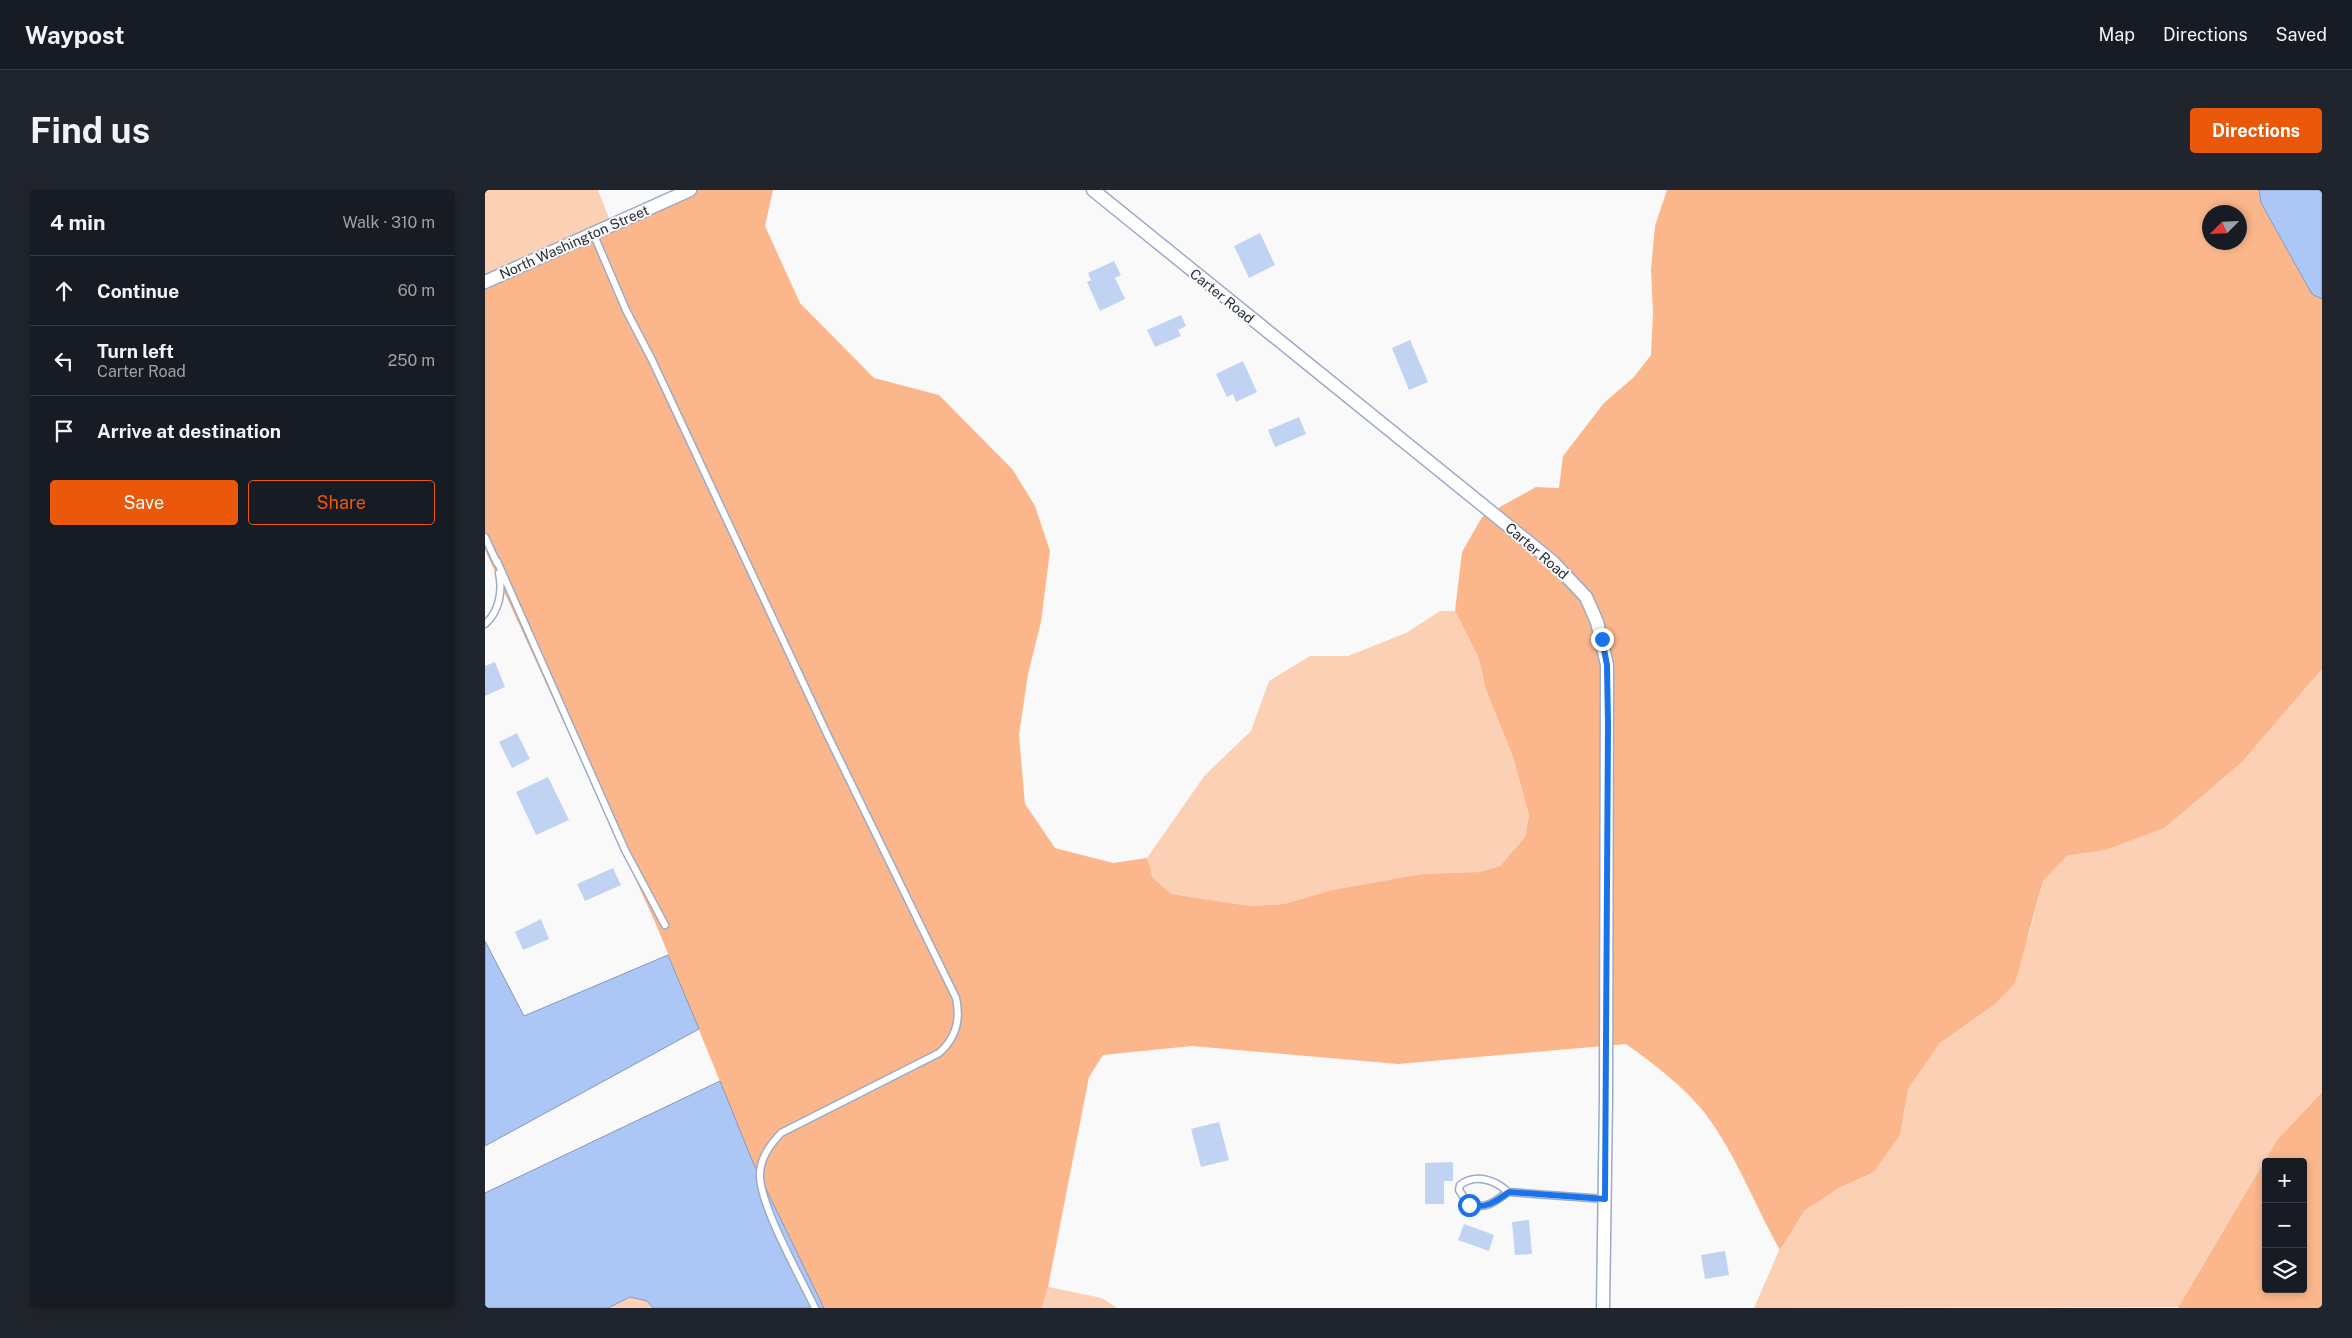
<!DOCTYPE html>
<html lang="en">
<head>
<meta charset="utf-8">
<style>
	:root { --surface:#171b24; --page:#20242c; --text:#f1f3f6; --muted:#9ea1a6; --line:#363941; --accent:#ea580c }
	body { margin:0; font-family:"Public Sans",sans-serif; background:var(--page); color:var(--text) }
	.controls { position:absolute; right:15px; bottom:15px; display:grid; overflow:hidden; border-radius:5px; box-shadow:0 2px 8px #0003 }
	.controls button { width:45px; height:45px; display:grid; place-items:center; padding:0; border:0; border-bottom:1px solid var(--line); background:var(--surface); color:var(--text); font:25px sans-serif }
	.compass { position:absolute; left:1717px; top:15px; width:45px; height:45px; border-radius:50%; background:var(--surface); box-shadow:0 2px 8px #0003; rotate:246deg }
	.stop { position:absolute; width:15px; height:15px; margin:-11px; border:4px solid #1a73e8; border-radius:50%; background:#fff }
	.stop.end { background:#1a73e8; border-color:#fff; box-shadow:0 1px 5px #0008 }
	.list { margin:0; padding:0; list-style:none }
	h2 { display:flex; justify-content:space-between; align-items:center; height:65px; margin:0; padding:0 20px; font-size:21px }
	h2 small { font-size:16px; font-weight:400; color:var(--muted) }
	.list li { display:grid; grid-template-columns:32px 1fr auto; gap:15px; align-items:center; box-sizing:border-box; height:70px; padding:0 20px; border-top:1px solid var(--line) }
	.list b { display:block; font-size:19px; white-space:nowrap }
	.list p { margin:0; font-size:16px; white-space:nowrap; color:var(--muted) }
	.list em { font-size:16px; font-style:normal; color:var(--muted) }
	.actions { display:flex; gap:10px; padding:15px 20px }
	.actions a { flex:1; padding:11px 0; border:1px solid var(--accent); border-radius:5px; text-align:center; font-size:18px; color:var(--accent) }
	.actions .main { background:var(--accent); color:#fff }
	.icon { flex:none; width:28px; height:28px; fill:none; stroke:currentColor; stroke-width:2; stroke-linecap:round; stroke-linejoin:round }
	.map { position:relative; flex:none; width:1837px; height:1118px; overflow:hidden; border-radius:5px }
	header { display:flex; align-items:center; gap:30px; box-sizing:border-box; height:70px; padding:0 25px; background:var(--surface); border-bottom:1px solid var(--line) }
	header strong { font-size:24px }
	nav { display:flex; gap:28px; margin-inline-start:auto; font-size:18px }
	.intro { display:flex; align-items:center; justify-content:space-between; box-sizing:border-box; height:120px; padding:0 30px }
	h1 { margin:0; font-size:35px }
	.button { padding:12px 22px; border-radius:5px; background:var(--accent); color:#fff; font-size:18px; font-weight:700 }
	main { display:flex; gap:30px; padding:0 30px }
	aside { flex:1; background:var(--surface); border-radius:5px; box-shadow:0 2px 8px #0003 }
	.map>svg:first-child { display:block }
</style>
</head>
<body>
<header>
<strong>Waypost</strong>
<nav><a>Map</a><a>Directions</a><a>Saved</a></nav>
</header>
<div class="intro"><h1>Find us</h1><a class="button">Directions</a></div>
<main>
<aside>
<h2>4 min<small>Walk · 310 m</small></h2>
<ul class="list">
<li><svg class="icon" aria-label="ahead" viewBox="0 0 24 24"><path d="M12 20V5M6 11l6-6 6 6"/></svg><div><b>Continue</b></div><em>60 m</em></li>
<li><svg class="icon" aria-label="left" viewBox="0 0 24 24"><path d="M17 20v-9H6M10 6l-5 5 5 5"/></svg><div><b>Turn left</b><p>Carter Road</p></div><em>250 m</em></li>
<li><svg class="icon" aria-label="arrive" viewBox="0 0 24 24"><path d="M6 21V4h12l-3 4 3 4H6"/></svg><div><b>Arrive at destination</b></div></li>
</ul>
<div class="actions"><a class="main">Save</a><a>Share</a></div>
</aside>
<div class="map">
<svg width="1837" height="1118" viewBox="0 0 1837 1118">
	<rect width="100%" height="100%" fill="#f9f9f9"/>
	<!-- green -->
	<path fill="#fbd0b5" d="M0,0H113L127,36L0,88Z
		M955,421H970L994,469L1001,500L1028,567L1044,625L1040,647L1015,676L994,682L936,684L847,700L799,714L765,716L685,704L668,688L662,668L720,585L766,541L784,491L825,466H863L921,443Z
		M1837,479V902L1792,950L1694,1117L1269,1118L1299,1049L1319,1021L1354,998L1389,982L1415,945L1423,899L1455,853L1509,815L1544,745L1558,691L1582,666L1620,660L1758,571Z
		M563,1097L617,1108L632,1118H557Z
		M145,1107L162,1111L168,1118H123Z"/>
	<!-- forest -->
	<path fill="#fbb78b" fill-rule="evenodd" d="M206,0H288L280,36L315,113L389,188L454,205L528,280L550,316L565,361L556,432L543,484L534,545L540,614L570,658L628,673L662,668L668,688L686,704L765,716L799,714L847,700L936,684L994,682L1015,676L1040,647L1044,625L1028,567L1001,500L994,469L970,421L977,362L997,327L1051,297L1074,298L1078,266L1119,213L1149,187L1166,165L1168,123L1166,79L1170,36L1182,0H1774L1776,13L1827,104L1837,109V479L1758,571L1679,638L1620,660L1582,666L1558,691L1530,793L1509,815L1455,853L1423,899L1415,945L1389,982L1354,998L1319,1021L1295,1060C1269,1014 1251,964 1219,922C1197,895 1169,874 1141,854L913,874L707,856L618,865L604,887L563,1097L557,1118H339L267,970L170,732L0,360V88ZM1724,22H1754V52H1724Z
		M1837,902V1118H1693L1792,950ZM1781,972H1818V1099H1781Z"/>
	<!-- water -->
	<path fill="#acc6f6" stroke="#8498bd" d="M1774,0H1837V109L1827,104L1776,13Z
		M0,751L39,826L183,765L214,839L0,956Z
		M235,891L267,970L339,1118H168L162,1111L145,1107L123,1118H0V1003Z"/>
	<!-- building -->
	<path fill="#c1d3f3" d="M775,43L790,75L764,88L749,56Z
		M629,71L636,85L630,88L640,109L615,121L602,92L606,90L603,83Z
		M696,125L701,136L693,140L696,146L670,157L662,140Z
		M925,150L943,192L924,200L907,158Z
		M758,171L772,202L751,212L748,204L742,207L731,184Z
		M814,227L821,244L790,257L783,240Z
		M10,472L20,497L0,506V476Z
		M32,543L45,569L27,578L14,552Z
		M63,587L84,630L51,645L31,602Z
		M128,678L136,695L100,711L92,694Z
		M56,729L64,749L38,760L30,742Z
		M734,932L744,970L716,977L706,939Z
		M968,972V991H959V1014H940V973Z
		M1044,1030L1047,1064L1030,1065L1027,1032Z
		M979,1034L1009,1045L1004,1061L973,1050Z
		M1240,1061L1244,1085L1220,1089L1216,1065Z"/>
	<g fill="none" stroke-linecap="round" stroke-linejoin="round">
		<!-- lane casing -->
		<g stroke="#9cabc8" stroke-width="9">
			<path id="lane" d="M108,43L141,120L167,170L343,546L471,808C476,830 470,849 454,863L296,943C285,955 276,967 275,983C273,1013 316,1088 330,1118
				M0,347L12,373
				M12,371L140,660L180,735
				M0,434C14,422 18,401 14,383
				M1023,1002C1010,990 991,983 975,995L974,1000L984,1015C1001,1019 1010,1012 1023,1002L1120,1009"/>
		</g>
		<!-- street casing -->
		<g stroke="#9cabc8" stroke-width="15">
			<path id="street" d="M608,0L1068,372L1101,407L1112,432L1122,475L1121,909L1118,1118
				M0,92L205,0"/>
		</g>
		<!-- lane -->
		<use href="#lane" stroke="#fff" stroke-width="6"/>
		<!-- street -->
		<use href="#street" stroke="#fff" stroke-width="12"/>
	</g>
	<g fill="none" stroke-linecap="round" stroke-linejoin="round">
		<!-- route -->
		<path stroke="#1a73e8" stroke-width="6" d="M984,1015C1001,1019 1010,1012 1024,1002L1120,1009L1123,535L1122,475L1117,449"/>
	</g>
	<g text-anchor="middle" stroke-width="4" stroke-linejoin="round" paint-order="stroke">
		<!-- street labels -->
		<g font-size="14" fill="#272d39" stroke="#f9f9f9">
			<text transform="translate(89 52) rotate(-24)" y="5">North Washington Street</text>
			<text transform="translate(737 106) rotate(39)" y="5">Carter Road</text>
			<text transform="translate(1052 361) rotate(41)" y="5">Carter Road</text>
		</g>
	</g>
</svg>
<div class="controls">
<button>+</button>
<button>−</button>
<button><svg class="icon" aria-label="layers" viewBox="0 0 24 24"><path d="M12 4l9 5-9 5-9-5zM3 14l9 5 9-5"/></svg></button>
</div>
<svg class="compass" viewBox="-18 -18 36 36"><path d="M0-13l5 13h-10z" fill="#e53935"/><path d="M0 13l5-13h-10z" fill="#9ea1a6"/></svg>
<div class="stop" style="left:984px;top:1015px"></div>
<div class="stop end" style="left:1117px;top:449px"></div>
</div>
</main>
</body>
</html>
